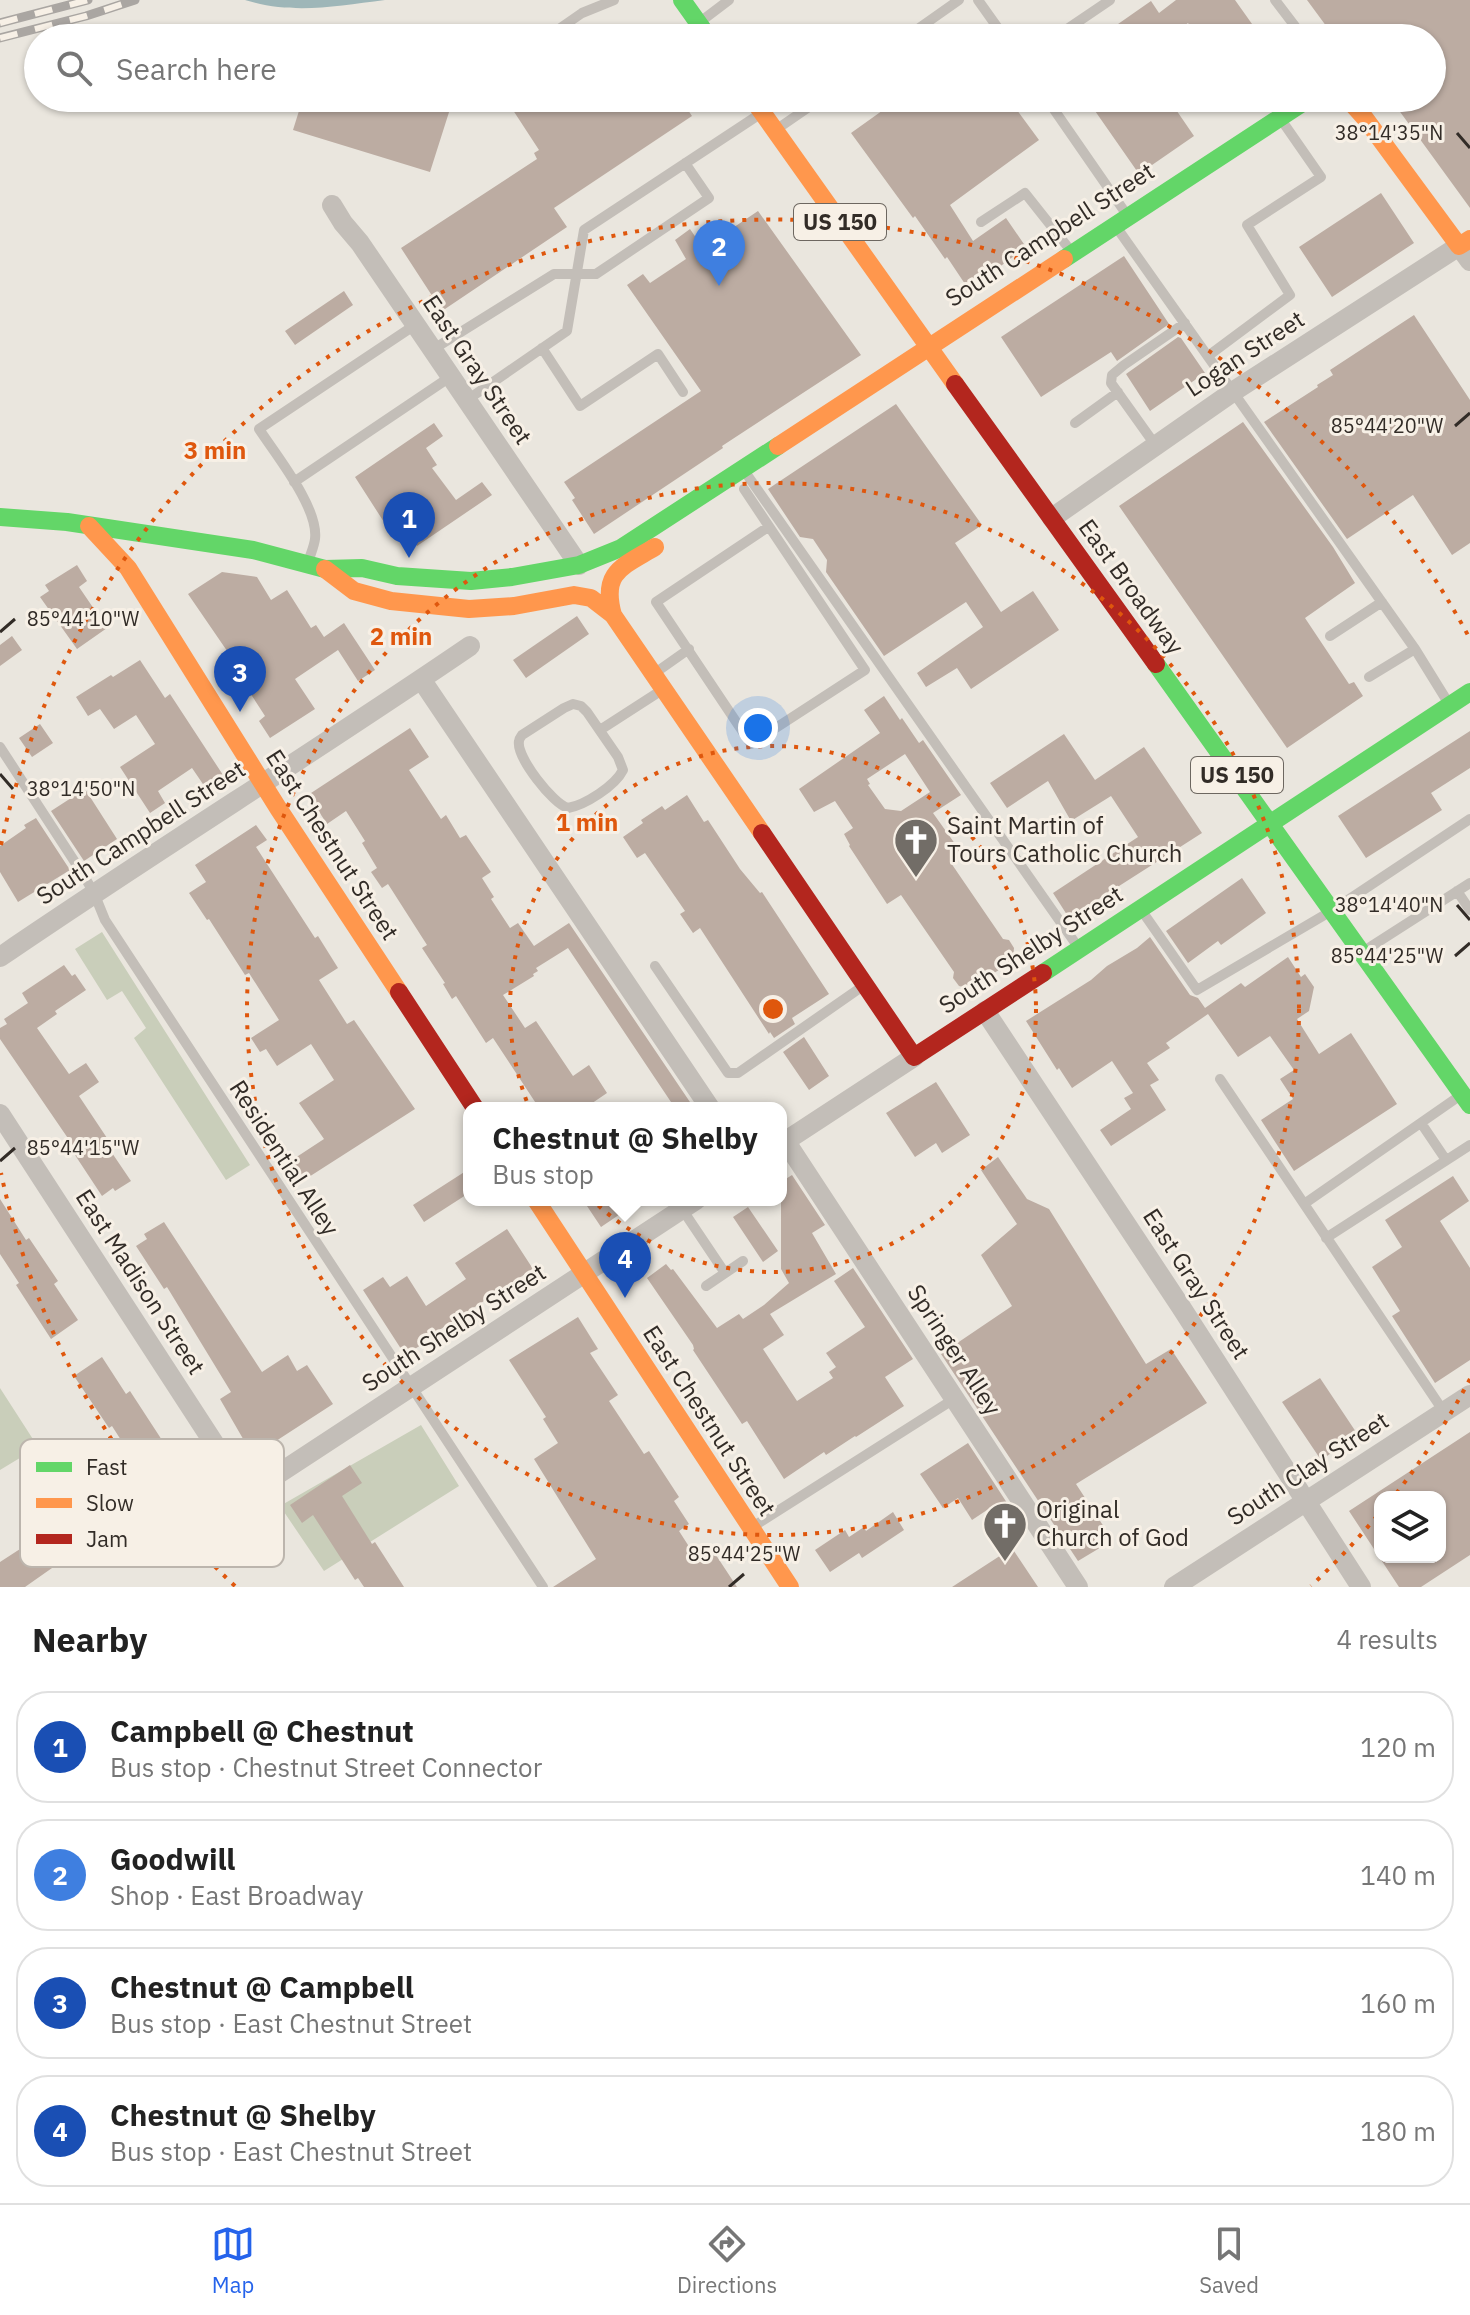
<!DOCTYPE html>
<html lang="en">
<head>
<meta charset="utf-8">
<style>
	:root { --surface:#fff; --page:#f6f6f6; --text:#222; --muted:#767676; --line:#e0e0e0; --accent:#2563eb }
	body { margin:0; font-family:"IBM Plex Sans",sans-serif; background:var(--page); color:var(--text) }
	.controls { position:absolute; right:24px; bottom:24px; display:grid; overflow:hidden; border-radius:16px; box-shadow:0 2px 6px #0004 }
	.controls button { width:72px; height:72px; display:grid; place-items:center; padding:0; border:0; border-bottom:2px solid var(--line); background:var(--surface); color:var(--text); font:40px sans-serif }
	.you { position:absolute; left:758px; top:728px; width:28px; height:28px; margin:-20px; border:6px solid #fff; border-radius:50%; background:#1a73e8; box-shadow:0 0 0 12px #1a73e833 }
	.badge { display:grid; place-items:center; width:52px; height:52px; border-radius:50%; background:var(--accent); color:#fff; font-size:26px; font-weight:700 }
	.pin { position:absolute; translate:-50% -66px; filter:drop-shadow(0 2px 4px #0008) }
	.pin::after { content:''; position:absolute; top:42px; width:28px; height:24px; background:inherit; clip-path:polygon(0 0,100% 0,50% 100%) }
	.popup { position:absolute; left:463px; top:1102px; width:324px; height:104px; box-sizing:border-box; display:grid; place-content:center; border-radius:16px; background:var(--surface); filter:drop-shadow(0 2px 6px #0005); font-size:26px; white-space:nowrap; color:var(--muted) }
	.popup b { font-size:30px; color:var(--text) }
	.popup::after { content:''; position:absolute; left:50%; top:100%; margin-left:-16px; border:16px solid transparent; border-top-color:var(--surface) }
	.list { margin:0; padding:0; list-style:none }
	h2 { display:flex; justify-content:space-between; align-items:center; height:104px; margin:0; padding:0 32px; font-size:34px }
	h2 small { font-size:26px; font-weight:400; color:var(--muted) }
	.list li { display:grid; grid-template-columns:52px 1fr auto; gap:24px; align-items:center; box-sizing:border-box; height:112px; margin:0 16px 16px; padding:0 16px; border:2px solid var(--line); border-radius:32px }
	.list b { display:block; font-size:30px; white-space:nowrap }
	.list p { margin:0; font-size:26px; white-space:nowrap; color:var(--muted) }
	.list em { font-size:26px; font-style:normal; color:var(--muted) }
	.icon { flex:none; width:44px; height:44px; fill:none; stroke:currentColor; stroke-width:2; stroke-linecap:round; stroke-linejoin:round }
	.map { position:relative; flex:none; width:1470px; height:1587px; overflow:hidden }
	.search { position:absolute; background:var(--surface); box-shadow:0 2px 6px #0004; left:24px; right:24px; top:24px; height:88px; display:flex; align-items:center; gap:20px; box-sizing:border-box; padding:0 28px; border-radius:44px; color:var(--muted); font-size:30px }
	.sheet { height:616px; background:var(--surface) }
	nav { display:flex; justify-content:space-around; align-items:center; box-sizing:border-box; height:112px; border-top:2px solid var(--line); background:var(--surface); font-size:22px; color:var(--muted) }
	nav a { display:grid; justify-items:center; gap:4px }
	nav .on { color:var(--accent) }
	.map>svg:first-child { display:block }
</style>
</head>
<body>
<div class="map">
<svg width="1470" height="1587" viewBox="0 0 1470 1587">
	<rect width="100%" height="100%" fill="#eae6de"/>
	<!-- green -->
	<path fill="#c9ceba" d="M102,932L250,1165L226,1180L134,1038L146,1028L122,991L107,1000L75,949Z
		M0,1388L38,1447L0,1470Z
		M421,1425L459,1486L324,1571L280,1506Z"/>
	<!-- water -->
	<path fill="#9eb6b8" d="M245,0H385C335,6 294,15 245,0Z"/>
	<!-- building -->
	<path fill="#bcaca2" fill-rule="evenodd" d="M1176,0H1235L1262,38H1198L1188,23L1167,38H1098L1151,1L1159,13Z
		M1307,0H1470V208L1390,98H1432V38H1335Z
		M303,98H416L450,109L430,172L293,130Z
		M505,98H680L692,116L554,208L567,227L442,311L401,248L537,159L534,153L539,150Z
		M900,98H1008L1039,140L950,205L973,241L1006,218L1026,247L969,290L947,257L945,259L915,216L913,218L851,133Z
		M1086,98H1168L1194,136L1139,174Z
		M1381,193L1414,243L1332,297L1299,247Z
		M758,211L861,355L722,446L723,448L594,534L572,500L575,498L564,482L701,391L627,285L643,274L650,283L686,259L675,240L690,229L703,248Z
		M1124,256L1169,324L1117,361L1111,352L1041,397L1001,337Z
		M344,291L353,305L295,345L285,331Z
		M1414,315L1470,400V543L1452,555L1413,495L1347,539L1264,422L1318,387L1317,385L1333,375L1330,370Z
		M1178,337L1181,338L1205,373L1150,411L1126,374Z
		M896,404L982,525L955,543L1001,612L1033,591L1059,630L971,689L957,668L926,687L917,673L983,627L966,602L884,656L826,572L827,560L813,539L800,537L768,489Z
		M1243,422L1333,547L1355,583L1305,618L1349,684L1354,682L1363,696L1287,748L1119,506Z
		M434,423L443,436L426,448L437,465L432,468L456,500L482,482L492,495L417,546L404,525L391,533L355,477Z
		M77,565L87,581L79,587L107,628L77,649L40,597L49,591L45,585Z
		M222,572L257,577L271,600L287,590L311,628L316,625L324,637L344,623L375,670L358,681L338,650L295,679L315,709L270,738L259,721L265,716L243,682L247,680L188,594Z
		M577,616L589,634L526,678L513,660Z
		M12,636L22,650L0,666V645Z
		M140,660L165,698L170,694L223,775L205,787L192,768L158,791L165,803L150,813L120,767L155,744L136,715L114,729L100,709L88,716L76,697L111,675L113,677Z
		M884,696L900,720L902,718L919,743L923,740L961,795L933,813L963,855L951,863L1003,939L1009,940L1014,948L1013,958L1002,968L980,982L978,979L967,988L959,986L953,978L954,972L901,895L887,904L849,846L850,845L844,834L853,828L835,801L814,812L799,789L880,733L864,710ZM905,754L930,792L901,811L885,809L868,785L870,784L867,779Z
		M40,724L53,743L32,757L19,738Z
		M410,728L429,757L409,770L441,819L446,815L460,838L466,835L491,872L482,878L494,897L491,899L510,928L518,923L534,946L569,923L694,1108H675L568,948L536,968L538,971L533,974L534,976L503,995L525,1028L536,1021L573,1076L589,1065L607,1093L585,1108H539L493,1038L486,1043L456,996L452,999L443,984L445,983L422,948L427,945L388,884L382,888L371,872L377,868L362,843L365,841L346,811L327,824L308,795Z
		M1470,731V768L1431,793L1442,810L1366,858L1338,816Z
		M1064,734L1095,780L1144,747L1202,833L1069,918L1053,893L1138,837L1111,796L1071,821L1048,781L1007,808L990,783Z
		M85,789L117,839L84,861L51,811Z
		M687,795L704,822L708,820L740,869L760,893L762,892L829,994L792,1018L795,1024L774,1038L770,1032L769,1034L700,928L693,933L680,914L685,911L645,853L637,858L623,837L643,823L641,820L662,806L665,810Z
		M36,818L70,870L18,902L0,872V846L26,828L24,825Z
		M256,825L267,840L256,847L315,938L318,936L338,968L319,980L347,1024L354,1020L415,1109L301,1182L290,1166L298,1161L295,1158L324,1139L299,1103L334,1080L311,1044L277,1066L266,1049L260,1052L251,1038L279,1020L249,973L245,975L209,919L207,920L189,893L206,882L195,865Z
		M1242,878L1266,913L1221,945L1218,941L1188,963L1166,931Z
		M1150,937L1190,995L1198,998L1205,1008L1241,983L1245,987L1288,957L1301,977L1305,974L1314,987L1309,1011L1297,1019L1319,1054L1351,1033L1397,1104L1294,1171L1261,1120L1293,1099L1280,1079L1294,1070L1270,1036L1238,1057L1208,1014L1166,1043L1170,1048L1147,1063L1159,1080L1150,1085L1166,1110L1111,1146L1100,1130L1131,1109L1124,1098L1133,1093L1112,1061L1072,1088L1059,1068L1057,1070L1026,1021L1091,980L1107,966L1137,948Z
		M64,965L72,976L75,974L86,990L55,1011L57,1014L37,1028L69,1074L86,1063L99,1082L79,1096L113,1147L110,1150L131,1181L115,1191L113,1188L102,1196L73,1152L76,1150L0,1039V1028L7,1024L4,1019L28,1003L22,993Z
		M804,1037L829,1076L809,1090L783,1052Z
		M936,1082L970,1135L942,1153L936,1143L915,1157L886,1113Z
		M998,1157L1027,1199L1049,1209L1146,1364L1171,1349L1207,1403L1076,1484L1106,1530L1108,1543L1078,1561L941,1354L1012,1306L981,1255L1017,1224L981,1170Z
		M469,1169V1193L424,1222L413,1205Z
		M792,1175L825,1225L812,1233L836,1274L770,1314L784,1335L763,1349L797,1401L833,1378L829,1372L836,1367L826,1353L865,1327L834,1281L853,1268L913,1359L885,1377L904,1406L856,1437L855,1436L826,1455L824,1452L784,1479L747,1421L742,1424L693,1350L694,1349L693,1345L647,1278L666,1264L671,1270L673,1269L717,1328L739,1314L743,1319L764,1305L789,1283L781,1269V1182Z
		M1453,1176L1469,1201L1440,1221L1470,1268V1360L1435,1383L1392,1316L1400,1311L1372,1267L1402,1247L1385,1220Z
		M0,1199L26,1240L29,1238L58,1281L54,1284L78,1320L51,1339L16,1285L19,1283L0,1254Z
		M583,1200H641L601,1227Z
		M748,1207L778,1251L763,1262L733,1217Z
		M164,1222L262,1372L288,1355L297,1371L307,1365L333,1404L253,1456L220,1399L231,1392L167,1287L164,1289L136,1246L147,1239L144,1234Z
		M507,1229L533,1269L424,1340L426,1342L405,1355L363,1290L383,1277L390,1287L407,1276L426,1306L466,1279L455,1263Z
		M578,1317L598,1349L590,1353L618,1395L609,1401L644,1454L649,1451L679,1497L674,1501L689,1524L679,1531L697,1559L712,1549L737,1587H553L596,1559L534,1459L558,1443L543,1419L546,1417L509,1360Z
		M102,1357L126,1394L130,1391L173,1457L180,1452L192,1468L196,1466L210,1488L131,1540L123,1527L65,1566L62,1561L25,1587H0V1562L91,1503L95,1509L144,1476L112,1426L109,1428L74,1376Z
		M1320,1378L1358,1435L1321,1460L1282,1402Z
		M1470,1432V1555L1421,1587H1399L1349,1511ZM1380,1497H1440V1557H1380Z
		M968,1443L1009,1506L998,1513L993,1506L972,1520L958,1498L943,1508L920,1474Z
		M350,1465L362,1483L342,1496L372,1544L375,1542L404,1587H364L358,1578L355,1580L313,1515L302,1523L290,1505Z
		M893,1512L904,1530L862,1558L859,1553L830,1572L815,1550L845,1530L849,1537L864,1527L866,1531Z
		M1012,1548L1038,1587H952Z"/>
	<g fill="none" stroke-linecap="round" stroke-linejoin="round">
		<!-- lane -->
		<path stroke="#c3beb8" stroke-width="10" d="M978,0L1005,38
			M1275,0L1304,38
			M700,22L729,0
			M546,38L582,13L614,0
			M905,38L959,0
			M1054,38L1110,0
			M1046,98L1127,215
			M777,129L822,98
			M981,222L1025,193L1071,251
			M1117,228L1415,649L1449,704
			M542,348L580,406L658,354L683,392
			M432,350L554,274H596L709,198L685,163
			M1208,356L1290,295L1247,225L1321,177L1280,118
			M467,400L567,331L584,230L760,114
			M1075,423L1118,392
			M1156,446L1111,383L1112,375L1124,365L1185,323
			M743,469L1078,947
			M294,482L450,377
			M744,489L865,670L751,744L656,602L768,527
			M308,563C310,555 314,547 315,539C319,508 276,455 259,429L415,325
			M1330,636L1382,602
			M655,673L689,649
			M1369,677L1415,649
			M573,704L581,706L587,712L618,757L623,770C615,786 585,805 568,808C553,804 516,757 519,741C519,738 521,737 522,735L564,708Z
			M600,730L662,690
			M0,747L84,876L94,893L105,920L543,1587
			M1457,891L1470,910
			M1142,911L1197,990L1333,910L1470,819
			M1364,951L1470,883
			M655,966L728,1073H738L863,986
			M1220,1079L1444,1412
			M1421,1123L1446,1160
			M1304,1204L1458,1097
			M682,1209L725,1273
			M1326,1238L1470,1145
			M706,1286L743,1261
			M754,1526L954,1399"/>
		<!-- street -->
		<path stroke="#c3beb8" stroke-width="20" d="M332,205L343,223L360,243L579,565
			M1052,518L1234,391L1459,246L1470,261
			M421,679L710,1108
			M0,957C155,851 315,752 470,646
			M985,1011L1181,1307L1361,1587
			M0,1114L236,1477C247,1484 256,1484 269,1480L696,1200
			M786,1142L1078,1587
			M781,1144L914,1057
			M1174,1587L1470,1395"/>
		<!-- fast -->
		<path stroke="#63d668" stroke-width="18" d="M682,0L709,38
			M1064,259L1310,98
			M0,517L67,522L253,550L325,569L362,568L397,576L471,581L512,577L579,565L621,548L778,446
			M1156,664L1470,1105
			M1043,973L1470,692"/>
		<!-- slow -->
		<path stroke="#ff974d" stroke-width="18" d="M752,98L955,384
			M1347,98L1364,117L1459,246L1470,239
			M778,446L1064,259
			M89,526L128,568L278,808L399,992
			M325,569L354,591L391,601L469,609L514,606L574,595L591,598L613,615L762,833
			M613,615C601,572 622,567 655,547
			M536,1200L790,1587"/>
		<!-- jam -->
		<path stroke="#b3261e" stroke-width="18" d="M955,384L1156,664
			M762,833L914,1057L1043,973
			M399,992L475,1108"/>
		<!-- rail casing -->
		<g stroke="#aaa6a2" stroke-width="9">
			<path id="rail" d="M0,23L88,0
				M0,38L86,16L135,0"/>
		</g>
		<!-- rail -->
		<use href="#rail" stroke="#f7f0e6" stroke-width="6" stroke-dasharray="18" stroke-linecap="butt"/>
	</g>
	<!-- ticks -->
	<path fill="none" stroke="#322c27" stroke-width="3" d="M1457,133L1470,148M1455,426L1470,413M0,632L15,619M0,774L13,789M1457,905L1470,920M1455,956L1470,943M0,1161L15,1148M729,1587L744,1574"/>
	<!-- distance rings -->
	<g fill="none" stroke="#df570d" stroke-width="4" stroke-dasharray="4 8">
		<circle cx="773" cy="1009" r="263"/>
		<circle cx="773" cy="1009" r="526"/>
		<path d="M1470 1379A789 789 0 0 1 1395 1495M1377 1516A789 789 0 0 1 1311 1586M235 1586A789 789 0 0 1 1 1173M1 845A789 789 0 0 1 1470 639"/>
	</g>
	<!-- icons -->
	<defs>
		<g id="church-pin" transform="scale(2.3)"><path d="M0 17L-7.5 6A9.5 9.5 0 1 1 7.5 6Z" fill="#726d67" stroke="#f7f0e6"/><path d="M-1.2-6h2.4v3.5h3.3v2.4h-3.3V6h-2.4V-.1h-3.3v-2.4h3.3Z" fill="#fff"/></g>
	</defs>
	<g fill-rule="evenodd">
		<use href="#church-pin" x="916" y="840"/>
		<use href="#church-pin" x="1005" y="1524"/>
	</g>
	<g text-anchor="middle" stroke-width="6" stroke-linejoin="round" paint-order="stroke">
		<!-- shield labels -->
		<g fill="#f7f0e6" stroke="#6d6760" stroke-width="2">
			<rect x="794" y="204" width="92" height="36" rx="6"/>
			<rect x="1191" y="757" width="92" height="36" rx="6"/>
		</g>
		<g font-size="22" font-weight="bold" fill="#322c27">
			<text x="840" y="230">US 150</text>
			<text x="1237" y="783">US 150</text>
		</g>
		<!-- street labels -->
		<g font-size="24" fill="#322c27" stroke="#f7f0e6">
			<text transform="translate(1050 235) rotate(-33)" y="8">South Campbell Street</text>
			<text transform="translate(1245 354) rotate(-33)" y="8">Logan Street</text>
			<text transform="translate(477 370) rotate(56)" y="8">East Gray Street</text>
			<text transform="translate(1131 587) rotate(54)" y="8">East Broadway</text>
			<text transform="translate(141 833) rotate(-33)" y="8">South Campbell Street</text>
			<text transform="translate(332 845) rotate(57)" y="8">East Chestnut Street</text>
			<text transform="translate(1031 950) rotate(-33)" y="8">South Shelby Street</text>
			<text transform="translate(284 1158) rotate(57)" y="8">Residential Alley</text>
			<text transform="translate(140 1282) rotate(57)" y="8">East Madison Street</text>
			<text transform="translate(1196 1284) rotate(57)" y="8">East Gray Street</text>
			<text transform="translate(454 1328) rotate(-33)" y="8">South Shelby Street</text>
			<text transform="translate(954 1350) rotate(57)" y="8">Springer Alley</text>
			<text transform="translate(709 1421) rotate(57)" y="8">East Chestnut Street</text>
			<text transform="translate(1308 1469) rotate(-33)" y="8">South Clay Street</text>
		</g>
		<!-- poi labels -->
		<g font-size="24" fill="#322c27" stroke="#f7f0e6" text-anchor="start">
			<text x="947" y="834">Saint Martin of<tspan x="947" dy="28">Tours Catholic Church</tspan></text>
			<text x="1036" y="1518">Original<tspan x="1036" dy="28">Church of God</tspan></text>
		</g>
	</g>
	<!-- legend -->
	<rect x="20" y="1439" width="264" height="128" rx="12" fill="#f7f0e6" stroke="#bcb5ad" stroke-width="2"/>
	<rect x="36" y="1462" width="36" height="10" fill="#63d668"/>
	<rect x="36" y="1498" width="36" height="10" fill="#ff974d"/>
	<rect x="36" y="1534" width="36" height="10" fill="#b3261e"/>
	<g font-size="22" fill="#322c27">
		<text x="86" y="1475">Fast</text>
		<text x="86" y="1511">Slow</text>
		<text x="86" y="1547">Jam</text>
	</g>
	<g font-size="20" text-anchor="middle" fill="#322c27" stroke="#f7f0e6" stroke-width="6" stroke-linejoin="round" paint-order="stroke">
		<text x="1389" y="140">38°14'35"N</text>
		<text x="1387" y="433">85°44'20"W</text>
		<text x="83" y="626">85°44'10"W</text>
		<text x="81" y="796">38°14'50"N</text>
		<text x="1389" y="912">38°14'40"N</text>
		<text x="1387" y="963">85°44'25"W</text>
		<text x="83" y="1155">85°44'15"W</text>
		<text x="744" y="1561">85°44'25"W</text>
	</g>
	<circle cx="773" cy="1009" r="12" fill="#df570d" stroke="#f7f0e6" stroke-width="4"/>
	<g font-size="24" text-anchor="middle" font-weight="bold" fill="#df570d" stroke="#f7f0e6" stroke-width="6" stroke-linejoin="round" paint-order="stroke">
		<text x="215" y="459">3 min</text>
		<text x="401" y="645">2 min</text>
		<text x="587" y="831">1 min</text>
	</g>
</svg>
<div class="controls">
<button><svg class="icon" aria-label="layers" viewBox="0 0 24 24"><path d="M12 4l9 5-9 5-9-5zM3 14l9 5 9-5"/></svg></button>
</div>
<div class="you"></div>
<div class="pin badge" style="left:409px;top:558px;background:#1a4fb4">1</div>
<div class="pin badge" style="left:719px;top:286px;background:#3f7fe0">2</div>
<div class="pin badge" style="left:240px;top:712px;background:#1a4fb4">3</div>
<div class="pin badge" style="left:625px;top:1298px;background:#1a4fb4">4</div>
<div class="popup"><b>Chestnut @ Shelby</b>Bus stop</div>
<div class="search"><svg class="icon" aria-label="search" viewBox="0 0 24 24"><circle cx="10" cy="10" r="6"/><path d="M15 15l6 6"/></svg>Search here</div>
</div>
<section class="sheet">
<h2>Nearby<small>4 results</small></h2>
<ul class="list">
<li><span class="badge" style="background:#1a4fb4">1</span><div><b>Campbell @ Chestnut</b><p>Bus stop · Chestnut Street Connector</p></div><em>120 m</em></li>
<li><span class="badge" style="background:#3f7fe0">2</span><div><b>Goodwill</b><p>Shop · East Broadway</p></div><em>140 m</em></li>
<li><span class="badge" style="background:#1a4fb4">3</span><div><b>Chestnut @ Campbell</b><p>Bus stop · East Chestnut Street</p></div><em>160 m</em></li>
<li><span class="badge" style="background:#1a4fb4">4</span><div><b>Chestnut @ Shelby</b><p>Bus stop · East Chestnut Street</p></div><em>180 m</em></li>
</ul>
</section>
<nav>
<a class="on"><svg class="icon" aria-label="map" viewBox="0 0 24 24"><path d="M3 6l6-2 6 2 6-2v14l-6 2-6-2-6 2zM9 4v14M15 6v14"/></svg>Map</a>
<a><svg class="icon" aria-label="directions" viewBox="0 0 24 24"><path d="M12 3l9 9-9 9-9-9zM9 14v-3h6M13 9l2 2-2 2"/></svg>Directions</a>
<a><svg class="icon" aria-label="saved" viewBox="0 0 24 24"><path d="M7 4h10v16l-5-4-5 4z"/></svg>Saved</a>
</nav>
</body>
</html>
